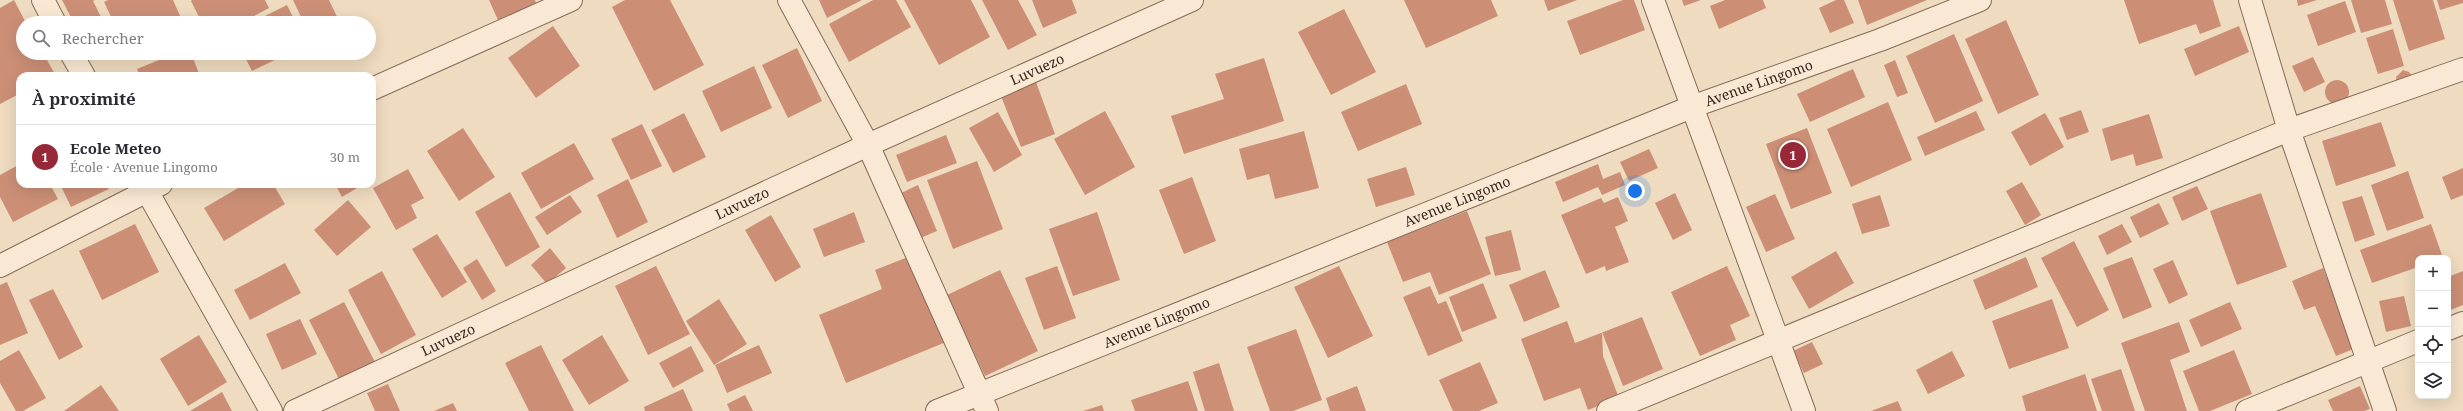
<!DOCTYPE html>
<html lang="fr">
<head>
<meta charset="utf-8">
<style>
	:root { --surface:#fff; --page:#f2f2f3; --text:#2b2b33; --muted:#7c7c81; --line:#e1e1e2; --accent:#962837 }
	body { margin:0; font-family:"Noto Serif",serif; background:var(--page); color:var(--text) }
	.controls { position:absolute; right:12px; bottom:12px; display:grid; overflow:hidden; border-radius:8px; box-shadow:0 4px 16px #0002 }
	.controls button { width:36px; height:36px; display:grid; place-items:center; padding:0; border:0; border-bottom:1px solid var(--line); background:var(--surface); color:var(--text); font:20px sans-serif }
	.you { position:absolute; left:1635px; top:191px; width:14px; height:14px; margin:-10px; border:3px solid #fff; border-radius:50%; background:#1a73e8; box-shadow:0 0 0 6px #1a73e833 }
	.badge { display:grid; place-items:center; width:26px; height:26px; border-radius:50%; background:var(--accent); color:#fff; font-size:13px; font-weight:700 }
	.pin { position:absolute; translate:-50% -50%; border:2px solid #fff; box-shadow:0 1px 4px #0006 }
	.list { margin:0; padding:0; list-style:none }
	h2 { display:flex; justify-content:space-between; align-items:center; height:52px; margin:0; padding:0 16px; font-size:17px }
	h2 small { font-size:13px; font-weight:400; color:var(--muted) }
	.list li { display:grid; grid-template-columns:26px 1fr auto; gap:12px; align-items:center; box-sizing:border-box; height:64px; padding:0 16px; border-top:1px solid var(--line) }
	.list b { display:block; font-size:15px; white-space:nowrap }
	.list p { margin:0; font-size:13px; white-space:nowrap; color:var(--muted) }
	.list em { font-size:13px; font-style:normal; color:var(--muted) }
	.icon { flex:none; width:22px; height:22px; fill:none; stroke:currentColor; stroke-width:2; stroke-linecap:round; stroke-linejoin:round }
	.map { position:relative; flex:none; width:2463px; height:411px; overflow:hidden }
	.search { position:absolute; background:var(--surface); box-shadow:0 4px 16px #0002; left:16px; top:16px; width:360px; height:44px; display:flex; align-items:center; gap:10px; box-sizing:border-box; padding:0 14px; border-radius:22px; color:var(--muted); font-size:15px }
	.panel { position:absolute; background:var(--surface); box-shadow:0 4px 16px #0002; left:16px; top:72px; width:360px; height:116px; border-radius:12px }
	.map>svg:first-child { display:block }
</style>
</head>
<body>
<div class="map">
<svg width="2463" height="411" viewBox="0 0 2463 411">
	<rect width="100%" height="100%" fill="#eedbc0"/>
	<!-- building -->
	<path fill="#cc8f76" d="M14,0L26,23H23V53H43L56,76H20V96L19,94L0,104V8Z
		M62,0H95L93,1L104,23L87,21L74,23Z
		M108,0H173L181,18L170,23H114L104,2Z
		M192,0H265L269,8L241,23H202L191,1Z
		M293,0H329L340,23H304Z
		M489,0H535L536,3L498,20Z
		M625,0H670L704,65L654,91L612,7Z
		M819,0H862L827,18Z
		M873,0H896L911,27L849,62L829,24Z
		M904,0H971L990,37L939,65Z
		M982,0H1018L1037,35L1008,50Z
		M1032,0H1072L1077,13L1043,28Z
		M1404,0H1491L1498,16L1426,48Z
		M1544,0H1577L1548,11Z
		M1623,0H1634L1645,30L1580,55L1567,21Z
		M1682,0H1701L1684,6Z
		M1725,0H1763L1766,8L1719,29L1710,6Z
		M1836,0H1844L1854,23L1830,33L1819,8Z
		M1858,0H1927L1867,25Z
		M2124,0H2213L2221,26L2200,34L2196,24L2139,44Z
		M2297,0H2317L2298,6Z
		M2351,0H2385L2392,24L2361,33Z
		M2393,0H2433L2445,39L2409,51Z
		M2437,0H2463V3L2440,10Z
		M2345,1L2356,32L2318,46L2307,15Z
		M287,5L296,23H251Z
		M1344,9L1376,72L1331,95L1298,32Z
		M2006,20L2039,95L1998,114L1965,39Z
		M553,26L580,66L536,98L508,58Z
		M2239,26L2249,52L2195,76L2184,49Z
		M2393,29L2404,66L2378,74L2366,38Z
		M1954,34L1983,101L1935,123L1906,56Z
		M797,48L822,101L788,118L762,65Z
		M176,53H191L200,76H140L137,69Z
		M243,53H289L252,71Z
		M2313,57L2325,82L2304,92L2292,66Z
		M1264,58L1284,121L1184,154L1171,116L1224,99L1215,74Z
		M1895,60L1908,93L1897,97L1884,65Z
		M754,66L772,108L721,132L702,91Z
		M1853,69L1865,97L1810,122L1797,94Z
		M2403,70L2409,72L2413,77L2397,83L2396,77Z
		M2325 92a12 12 0 1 1 24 0a12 12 0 1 1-24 0Z
		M1036,82L1055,134L1021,147L1001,96Z
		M1406,84L1422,124L1358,151L1341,112Z
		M1888,102L1912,160L1851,187L1827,129Z
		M2081,110L2089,132L2067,140L2059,118Z
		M1105,111L1135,167L1085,195L1054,139Z
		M1976,111L1985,130L1925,156L1917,137Z
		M998,112L1022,155L994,172L969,128Z
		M684,113L706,157L673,173L651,130Z
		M2045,113L2064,147L2030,166L2011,132Z
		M2149,114L2163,158L2136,166L2133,154L2111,161L2102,129Z
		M2381,122L2396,166L2336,186L2322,141Z
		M642,124L662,166L631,180L611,139Z
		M463,128L495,177L459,201L427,151Z
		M1807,128L1832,193L1791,209L1766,144Z
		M1304,131L1319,188L1275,199L1269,174L1247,180L1239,149Z
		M946,135L957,163L907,182L896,155Z
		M574,143L594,179L541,209L521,173Z
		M1649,149L1658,168L1629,181L1620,162Z
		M977,161L1003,229L953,249L927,180Z
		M20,164V184H50L58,199L13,222L0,197V175Z
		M1598,164L1603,179L1620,172L1625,185L1602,195L1598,187L1563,202L1555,182Z
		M1406,167L1415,195L1376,207L1367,179Z
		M2463,168V195L2451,200L2442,177Z
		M408,169L424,198L411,205L417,218L396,230L373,188Z
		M2408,171L2424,218L2387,231L2371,185Z
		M1192,177L1216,241L1184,254L1159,190Z
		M628,179L648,222L617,238L597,195Z
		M2022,182L2041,215L2025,225L2006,191Z
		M60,184H106L109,189L71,207Z
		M245,184H273L285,204L224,241L204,208Z
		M335,184H361L362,185L342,197Z
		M918,185L937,231L918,239L899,194Z
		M2197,186L2208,209L2182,221L2172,197Z
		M510,192L540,247L506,267L475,212Z
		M1675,193L1692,230L1673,240L1655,203Z
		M2261,193L2287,267L2237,285L2210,211Z
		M1775,194L1795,239L1766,252L1746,207Z
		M570,195L582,212L547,235L535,217Z
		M1880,195L1890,226L1862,234L1852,204Z
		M2362,196L2375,235L2355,242L2342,202Z
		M1618,197L1628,221L1615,227L1629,262L1606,271L1605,266L1586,274L1561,215L1601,198L1604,203Z
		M348,200L371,227L337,256L314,230Z
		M2159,203L2169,224L2140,238L2130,217Z
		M1467,211L1491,274L1439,295L1430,272L1403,282L1387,242Z
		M854,212L865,242L824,257L813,229Z
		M1097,212L1120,280L1073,296L1049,229Z
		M771,215L801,267L775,282L745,230Z
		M135,224L159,272L102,300L79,251Z
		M2122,224L2132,242L2107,255L2098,236Z
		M2431,224L2443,258H2418V267L2372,283L2360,250Z
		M1511,230L1521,270L1495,276L1485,237Z
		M437,234L467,282L442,298L412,249Z
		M2074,241L2109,310L2077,327L2041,258Z
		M550,248L566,268L547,284L531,265Z
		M1836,251L1854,283L1809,309L1791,277Z
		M908,257L946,342L846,383L819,315L882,289L875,270Z
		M2026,257L2038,287L1985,310L1973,280Z
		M2132,257L2152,307L2123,319L2103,268Z
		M477,259L496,291L482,300L463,268Z
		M2173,260L2188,295L2169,304L2153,269Z
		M285,263L301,293L250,320L234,290Z
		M656,266L690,334L648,355L615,286Z
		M1057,266L1076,318L1044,330L1025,278Z
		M1339,266L1373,336L1328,358L1294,287Z
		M1727,266L1750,316L1730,325L1736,340L1700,356L1671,292Z
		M2323,268L2356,348L2336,356L2315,306L2304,310L2292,281Z
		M1000,270L1038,351L985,376L947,295Z
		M1545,270L1560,307L1524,322L1509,285Z
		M382,271L416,335L381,354L348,290Z
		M2463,271V305L2448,311V277Z
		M7,282L28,333L0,345V285Z
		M1483,283L1497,318L1462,332L1449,297Z
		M1430,286L1438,304L1446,301L1463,341L1428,356L1403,297Z
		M53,289L83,347L59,360L29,300Z
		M2404,296L2411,326L2386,332L2379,301Z
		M719,299L747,344L714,365L686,321Z
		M2052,299L2069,348L2009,369L1992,321Z
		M344,302L375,362L340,381L309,320Z
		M2230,302L2242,329L2201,347L2189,320Z
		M1642,317L1663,369L1623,386L1602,332L1603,356L1619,398L1588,410L1580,388L1544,401L1521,339L1567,321L1575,343Z
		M300,319L317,354L282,370L266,334Z
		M2179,322L2190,352L2170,360L2187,411H2145L2121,343Z
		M1296,329L1322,400L1293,411H1270L1247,347Z
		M199,335L227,382L188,406L160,359Z
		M602,335L629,381L589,405L562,360Z
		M1812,342L1823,364L1804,373L1793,351Z
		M541,345L574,411H529L505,363Z
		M759,345L772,373L727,393L715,365Z
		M691,346L704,371L673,388L659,363Z
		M19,350L46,398L23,411H16L0,383V361Z
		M2234,350L2252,394L2210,411H2199L2183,371Z
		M1952,351L1965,376L1928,394L1916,370Z
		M1480,362L1498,403L1479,411H1453L1439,380Z
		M1219,363L1234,411H1205L1193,372Z
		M2121,369L2135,411H2102L2091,379Z
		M2085,374L2097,411H2026L2022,396Z
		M1188,381L1198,411H1135L1131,400Z
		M388,384L400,411H375L367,393Z
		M101,385L119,411H64Z
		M1357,386L1366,411H1330L1326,398Z
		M2360,386L2370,409L2364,411H2333L2328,400Z
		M683,389L693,411H645L644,407Z
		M222,392L232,411H190Z
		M745,395L753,411H730L727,404Z
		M1898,401L1902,411H1871Z
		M453,403L457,411H434Z
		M1102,405L1104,411H1083Z"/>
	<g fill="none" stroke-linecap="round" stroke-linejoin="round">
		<!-- minor casing -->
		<g stroke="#876b58" stroke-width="24">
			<g id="minor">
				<path d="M43,0L55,23"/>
				<path d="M789,0L868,145L987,411"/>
				<path d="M1653,0L1804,411"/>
				<path d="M2250,0L2289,130L2385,411"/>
				<path d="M71,53L84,76"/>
				<path d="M372,89L571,0"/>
				<path d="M143,184L271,411"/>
				<path d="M0,266L161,184"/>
				<path d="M2448,329L2463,323"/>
				<path id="s1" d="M295,411L868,145L1192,0"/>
				<path id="s2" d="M937,411L1694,106L1880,40L1980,0"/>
				<path d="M1608,411L2289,130L2463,69"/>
				<path d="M2247,411L2418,341"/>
			</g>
		</g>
		<!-- minor -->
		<use href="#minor" stroke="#f9e9d4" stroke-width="22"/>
	</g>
	<g text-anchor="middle" stroke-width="3" stroke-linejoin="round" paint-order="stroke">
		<!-- street labels -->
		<g font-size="14" fill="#37261d" stroke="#f5e6d0">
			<text dy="5" stroke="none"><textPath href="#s1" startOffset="817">Luvuezo</textPath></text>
			<text dy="5" stroke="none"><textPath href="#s2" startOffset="885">Avenue Lingomo</textPath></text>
			<text dy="5" stroke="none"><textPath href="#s2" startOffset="561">Avenue Lingomo</textPath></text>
			<text dy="5" stroke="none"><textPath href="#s1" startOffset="493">Luvuezo</textPath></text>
			<text dy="5" stroke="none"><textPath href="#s2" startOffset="237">Avenue Lingomo</textPath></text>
			<text dy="5" stroke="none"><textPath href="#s1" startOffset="169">Luvuezo</textPath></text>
		</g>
	</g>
</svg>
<div class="controls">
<button>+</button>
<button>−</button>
<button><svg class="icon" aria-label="locate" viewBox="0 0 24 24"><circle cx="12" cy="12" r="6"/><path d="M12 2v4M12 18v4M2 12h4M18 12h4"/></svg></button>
<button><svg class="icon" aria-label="layers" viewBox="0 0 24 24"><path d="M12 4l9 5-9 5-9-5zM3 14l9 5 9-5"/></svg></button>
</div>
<div class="you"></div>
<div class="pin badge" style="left:1793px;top:155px">1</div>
<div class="search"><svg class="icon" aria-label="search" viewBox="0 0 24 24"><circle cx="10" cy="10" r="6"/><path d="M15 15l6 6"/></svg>Rechercher</div>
<section class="panel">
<h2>À proximité<small></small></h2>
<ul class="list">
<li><span class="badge">1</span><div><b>Ecole Meteo</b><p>École · Avenue Lingomo</p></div><em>30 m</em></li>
</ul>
</section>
</div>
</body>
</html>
